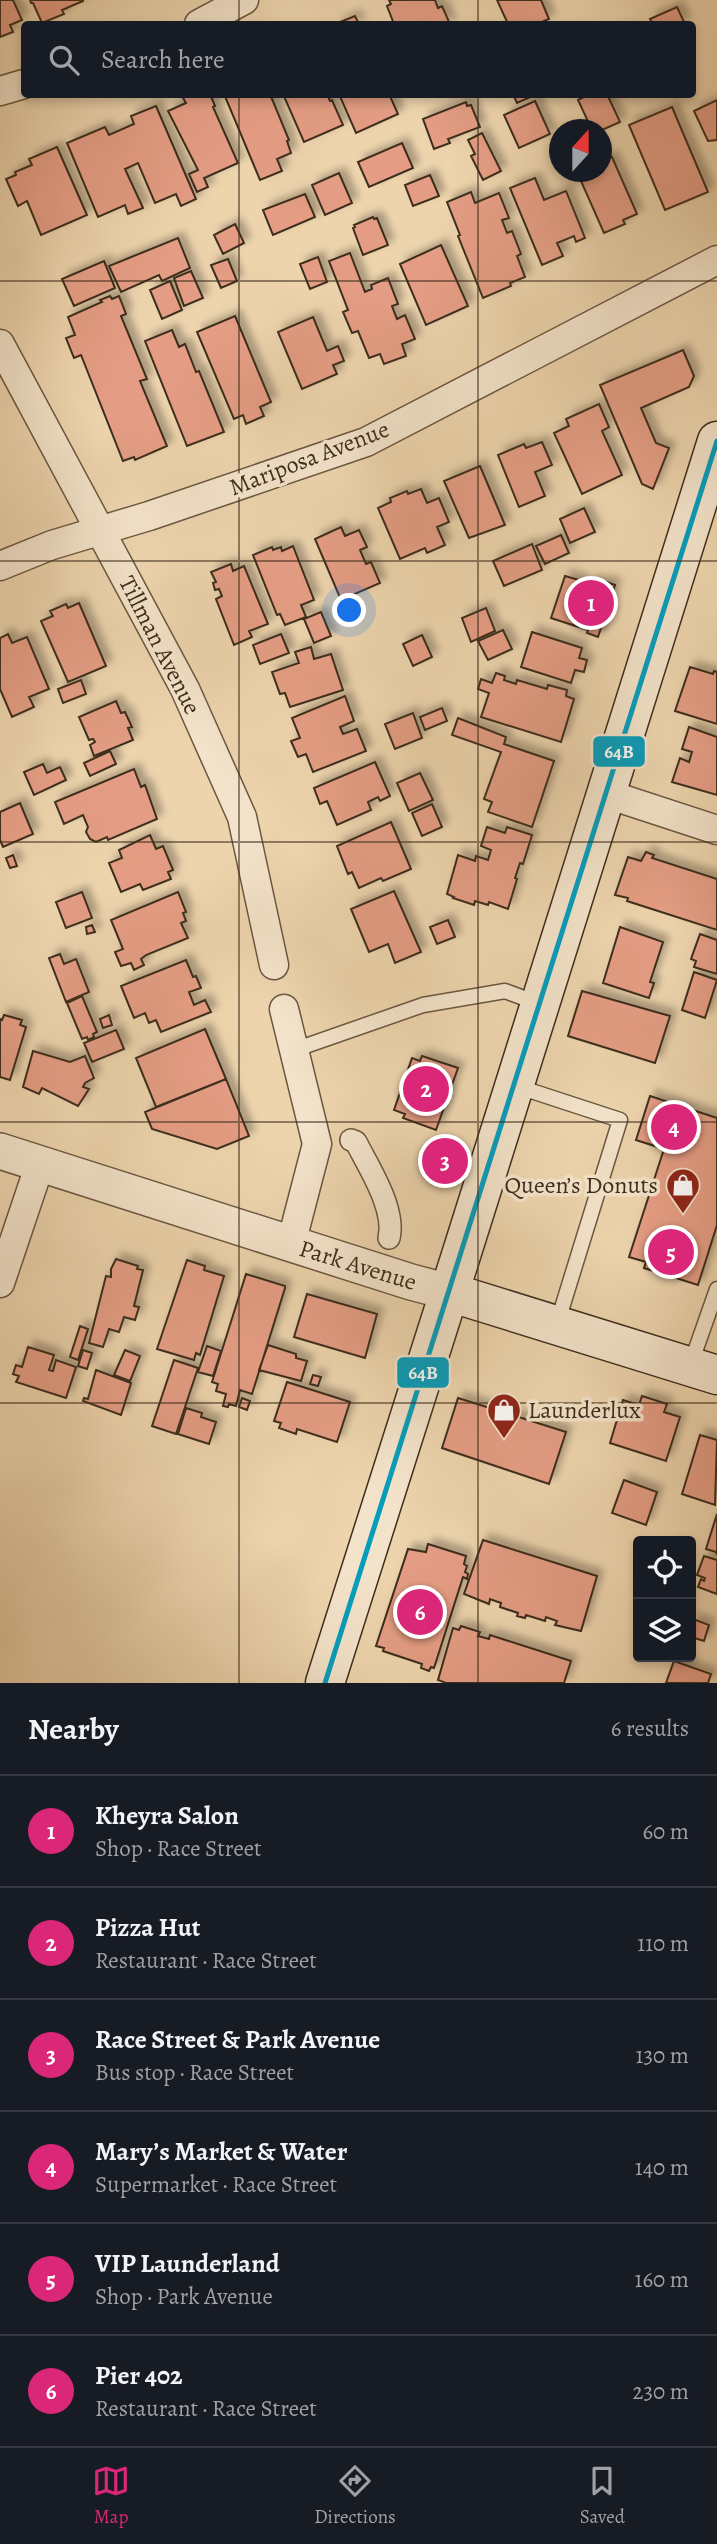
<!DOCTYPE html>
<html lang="en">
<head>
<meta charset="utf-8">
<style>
	:root { --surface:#171b24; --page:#242831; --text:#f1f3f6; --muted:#9ea1a6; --line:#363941; --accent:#db2777 }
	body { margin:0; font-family:Alegreya,serif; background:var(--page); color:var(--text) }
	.controls { position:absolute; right:21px; bottom:21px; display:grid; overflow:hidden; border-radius:7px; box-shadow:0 4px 10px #0003 }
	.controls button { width:63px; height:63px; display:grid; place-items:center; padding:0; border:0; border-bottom:2px solid var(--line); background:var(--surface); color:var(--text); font:35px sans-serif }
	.compass { position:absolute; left:549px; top:119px; width:63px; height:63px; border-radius:50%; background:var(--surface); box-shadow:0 4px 10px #0003; rotate:21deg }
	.you { position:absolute; left:350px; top:611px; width:24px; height:24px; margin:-18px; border:5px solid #fff; border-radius:50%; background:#1a73e8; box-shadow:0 0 0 10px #1a73e833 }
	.badge { display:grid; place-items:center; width:46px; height:46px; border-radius:50%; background:var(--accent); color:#fff; font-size:23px; font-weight:700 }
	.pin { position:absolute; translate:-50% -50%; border:4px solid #fff; box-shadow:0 2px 7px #0006 }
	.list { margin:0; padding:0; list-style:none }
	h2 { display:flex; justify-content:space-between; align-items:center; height:91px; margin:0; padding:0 28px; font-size:30px }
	h2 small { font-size:23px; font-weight:400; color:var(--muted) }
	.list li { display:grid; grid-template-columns:46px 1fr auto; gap:21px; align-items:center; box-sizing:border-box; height:112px; padding:0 28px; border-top:2px solid var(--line) }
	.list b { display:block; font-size:26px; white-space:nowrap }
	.list p { margin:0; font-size:23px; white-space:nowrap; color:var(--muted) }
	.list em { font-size:23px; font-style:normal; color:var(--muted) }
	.icon { flex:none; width:38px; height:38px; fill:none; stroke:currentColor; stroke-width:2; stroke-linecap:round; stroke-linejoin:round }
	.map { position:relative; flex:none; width:717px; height:1683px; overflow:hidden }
	.search { position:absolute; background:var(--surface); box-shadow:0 4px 10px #0003; left:21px; right:21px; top:21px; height:77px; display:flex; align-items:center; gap:18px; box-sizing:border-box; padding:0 24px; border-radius:7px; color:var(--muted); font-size:26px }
	.sheet { height:763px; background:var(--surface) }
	nav { display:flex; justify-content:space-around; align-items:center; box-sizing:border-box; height:98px; border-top:2px solid var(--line); background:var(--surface); font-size:19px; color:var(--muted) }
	nav a { display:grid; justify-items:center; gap:4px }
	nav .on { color:var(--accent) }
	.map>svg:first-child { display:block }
</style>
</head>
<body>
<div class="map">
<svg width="717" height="1683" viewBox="0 0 717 1683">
	<defs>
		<filter id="shadow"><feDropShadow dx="6" dy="-6" stdDeviation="3.5" flood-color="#0004"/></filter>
	</defs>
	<rect width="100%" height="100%" fill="#edd4ad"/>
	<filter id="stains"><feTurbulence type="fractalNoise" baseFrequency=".00286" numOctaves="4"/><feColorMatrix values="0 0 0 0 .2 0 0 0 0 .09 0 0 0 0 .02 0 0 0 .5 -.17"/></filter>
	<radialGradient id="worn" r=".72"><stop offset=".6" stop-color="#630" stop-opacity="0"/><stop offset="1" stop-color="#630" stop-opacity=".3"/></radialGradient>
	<!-- building -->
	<path fill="#e49d84" stroke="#3e2d1c" stroke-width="2" filter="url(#shadow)" d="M0,0H13L22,20L10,25L13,32L0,37Z
		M30,0H83V1L62,10L64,14L42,23L33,3H31Z
		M389,0H435L438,8L442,6L450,24H394L387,6L391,4Z
		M497,0H541L549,19L537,24H508Z
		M677,7L685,24H653L650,19Z
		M355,16L359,24H335Z
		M191,94H210L215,106L213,107L238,163L204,178L208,187L197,192L189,174L198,170L168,111L186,103L183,98Z
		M224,94H270L289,140L287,141L291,153L277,159L282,171L260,180Z
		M283,94H327L330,101L332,100L343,125L304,142Z
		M339,94H389L398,114L356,133Z
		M513,94H537L517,103Z
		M589,94H607L620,122L602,130H592L578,100Z
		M717,100V140L708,141L694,111Z
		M535,101L550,134L519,148L504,115Z
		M466,102L467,106L471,105L480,127L448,139L450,143L434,149L423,119Z
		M156,106L196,199L181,206L176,194L155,203L138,163L125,169L143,208L128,214L125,205L98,217L67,143L105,127L109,135L134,124L131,116Z
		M672,107L708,192L665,210L629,125Z
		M482,133L501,171L483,180L471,156L475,154L468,140Z
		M402,143L413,168L369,187L358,162Z
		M57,147L87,215L41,235L27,201L18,206L6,179L16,175L15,172L32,165L29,159Z
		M612,157L637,214L623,220L625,224L604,233L577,172H602V161Z
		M339,173L352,203L325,215L312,185Z
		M430,175L439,196L413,206L405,185Z
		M535,178L544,200L566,191L585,238L576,242L574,236L557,243L563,256L542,265L510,188Z
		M471,192L475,203L499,193L509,218L502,220L507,233L512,231L521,254L517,256L525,277L510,283L511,286L483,298L458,236L460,235L447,202Z
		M305,194L315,217L273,235L263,210Z
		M373,217L374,219L377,218L388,245L363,255L353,228L355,227L354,225Z
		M235,224L244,243L223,254L214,235Z
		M178,238L190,268L162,281L159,275L121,292L109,266Z
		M441,245L468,306L426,325L400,264Z
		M350,253L365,292L372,289L371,285L388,278L398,304L392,306L397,319L405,315L415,339L402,344L406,356L384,364L380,354L369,358L358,331L352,333L343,312L348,310L329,261Z
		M318,257L327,282L310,289L300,264Z
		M228,259L237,281L221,288L211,265Z
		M104,261L115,288L74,306L62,279Z
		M191,271L203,298L184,306L174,278Z
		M170,281L182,310L162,319L150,290Z
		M110,296L112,299L119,296L126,314L121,316L147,379L140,381L167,446L135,460L134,457L123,461L81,355L74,358L66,338L75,335L68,317L102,302L100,300Z
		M235,316L271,402L260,407L264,416L246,424L243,415L234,419L197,332Z
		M313,317L327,351L338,346L344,361L333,365L337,374L302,389L278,332Z
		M172,330L179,347L185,344L196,372L199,371L224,432L187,446L145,341Z
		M683,350L694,376L689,387L641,408L656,443L669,448L653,489L642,484L600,385Z
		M599,404L609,427L602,431L622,475L582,494L554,433L569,426L566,419Z
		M542,442L552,465L535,472L545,496L519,507L498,455L524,444L526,448Z
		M480,466L505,525L469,538L444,481Z
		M421,489L427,503L439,498L449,522L437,527L445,545L427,553L425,548L400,559L378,508L391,502L390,498L407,491L408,494Z
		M584,508L595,532L570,543L560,519Z
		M341,527L345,536L359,530L367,547L360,550L366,564L371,562L380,583L341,600L315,539Z
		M561,535L569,553L545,564L536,546Z
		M532,544L542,570L504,586L493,561Z
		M293,546L314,600L301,605L306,617L285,625L280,614L277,615L253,555L272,547L273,550L281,547L282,551Z
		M231,564L233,571L244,566L268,624L249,631L252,637L234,645L216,599L222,596L219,589L215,590L213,583L216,582L211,572Z
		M565,576L582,581L579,588L589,591L592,581L603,585V581L615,585L598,637L587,633L588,630L551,618Z
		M79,603L106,666L68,682L41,621L53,616L50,611L66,604L68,608Z
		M486,608L495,631L471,642L462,618Z
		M321,612L331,636L314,643L304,619Z
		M503,630L512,649L488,660L478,641Z
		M532,632L582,648L579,658L587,660L584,672L575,670L571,683L521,667Z
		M8,634L12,643L27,637L49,689L29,697L34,707L12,717L0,689V638Z
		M281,634L289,653L260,664L253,645Z
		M422,635L432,657L413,666L403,644Z
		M311,647L314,659L331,654L343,690L290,707L285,693L280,694L272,672L299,663L295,652Z
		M690,667L713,674L714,671L717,672V724L675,711Z
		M496,673L505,676L504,680L516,684L517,680L547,689L548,685L567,690L566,696L574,699L561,742L481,717L489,693L478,689L481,679L492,683Z
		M81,680L86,694L63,703L58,689Z
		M345,696L354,721L340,727L343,734L357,729L366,751L313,772L306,754L298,757L291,741L300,738L292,718Z
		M116,701L121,713L125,712L132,727L128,728L133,740L94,756L90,745L95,742L93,739L89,740L79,717Z
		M442,708L447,721L425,730L420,717Z
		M413,713L422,738L395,749L385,724Z
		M458,718L506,737L504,744L554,761L532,827L488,812L492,802L484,799L501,752L452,735Z
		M689,727L717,737V795L672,782L680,758L689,762L692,752L682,749Z
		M110,751L116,764L90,776L84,763Z
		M375,762L390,796L380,801L378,797L368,802L371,810L337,825L327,801L320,804L314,788Z
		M43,764L47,773L60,767L66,780L34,795L24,772Z
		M134,769L141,787L145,785L157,819L108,840L107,837L96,842L90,839L86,832L88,827L83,815L64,824L55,802Z
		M420,773L433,800L409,811L397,783Z
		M20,803L33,834L3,847L0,840V812Z
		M432,804L442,827L422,836L412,813Z
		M391,822L411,869L383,881L381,878L359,888L352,872L348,874L337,846Z
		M487,827L505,833L507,827L532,835L523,864L520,863L515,878L517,879L508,909L489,902L488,905L475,901L474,905L453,898L454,897L447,894L458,855L475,861L476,856L488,860L491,850L481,846Z
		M150,835L156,849L163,846L173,870L168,872L171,879L143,890L140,884L121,892L109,863L122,858L119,850Z
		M646,852L654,855L652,858L717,879V930L627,901L628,898L615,895L628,857L641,861Z
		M13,855L17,866L10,868L6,858Z
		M394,891L421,952L395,963L388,944L369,952L351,909Z
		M82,892L92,918L66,928L56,902Z
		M178,892L186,912L183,913L186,921L181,923L188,938L146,955L141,959L144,965L134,970L131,963L121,966L115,952L123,949L111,920Z
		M448,920L455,937L437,944L430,927Z
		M92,925L95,932L87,934L86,927Z
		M620,927L663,942L650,982L654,983L649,998L603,983Z
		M700,934L717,940V974L694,967L696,961L691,959Z
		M60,954L64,964L76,959L89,992L66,1002L49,958Z
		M186,960L193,977L196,976L201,988L189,992L194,1005L205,1000L211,1012L161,1032L156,1020L149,1023L145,1013L134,1018L121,986Z
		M694,972L717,980L705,1018L682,1010Z
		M582,991L670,1016L655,1063L568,1036Z
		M82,996L97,1032L93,1034L94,1037L88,1040L87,1037L82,1039L67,1003Z
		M4,1015L22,1020L20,1025L26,1027L10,1080L0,1077V1019L2,1020Z
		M109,1015L112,1025L103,1028L100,1019Z
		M205,1029L226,1079L156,1107L136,1058Z
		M116,1030L124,1049L92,1062L84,1043Z
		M33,1051L70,1062L85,1056L94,1078L85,1083L83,1087L89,1089L78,1106L42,1088L39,1094L23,1087Z
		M422,1056L458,1068L436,1130L403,1118L405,1114L394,1110L412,1058L420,1061Z
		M226,1079L249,1136L217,1149L152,1129L145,1112Z
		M650,1096L717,1118V1225L698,1285L644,1268L646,1262L629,1257L664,1149L636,1140Z
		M116,1259L138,1266L137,1269L143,1270L134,1306L139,1307L135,1320L124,1317L119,1332L109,1329L103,1347L89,1343L106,1276L111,1277V1269Z
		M187,1260L205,1266L204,1270L224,1276L200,1355L196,1353L194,1360L157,1349Z
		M246,1274L285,1286V1288L252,1394L240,1390L236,1406L229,1404L228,1407L223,1406L226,1394L216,1391L218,1384L212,1382Z
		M307,1294L377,1314L365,1358L294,1337Z
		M80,1326L88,1329L78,1360L70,1357Z
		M268,1345L296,1354V1358L307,1361L301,1381L259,1370Z
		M207,1346L221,1351L213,1376L198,1372Z
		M28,1347L54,1355L49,1370L53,1371L56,1360L76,1367L66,1398L16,1382L19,1376L13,1374L16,1365L22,1367Z
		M83,1350L92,1353L87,1369L78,1366Z
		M125,1350L140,1356L130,1381L114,1375Z
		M174,1360L198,1368L176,1434L152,1426Z
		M96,1370L131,1383L121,1415L83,1401L84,1398L88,1399Z
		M313,1375L321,1377L318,1386L310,1384Z
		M287,1382L350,1402L337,1442L297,1429L296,1434L279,1428L281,1423L274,1421Z
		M642,1396L667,1404L664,1412L680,1417L666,1461L610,1443L623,1400L639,1405Z
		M242,1398L250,1401L247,1410L239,1407Z
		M458,1398L566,1432L549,1484L442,1448Z
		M186,1408L202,1413L201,1417L216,1422L209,1444L178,1434Z
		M700,1435L717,1440L715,1505L682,1494Z
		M624,1480L657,1492L646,1525L612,1513Z
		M717,1514V1555L716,1552L706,1549Z
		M483,1540L597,1576L581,1631L555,1625L557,1621L546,1617L545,1621L526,1615L525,1618L517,1616L518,1613L500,1607L501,1603L490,1599L489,1604L464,1594Z
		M428,1544L466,1556L464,1564L467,1566L465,1572L468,1574L467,1579L463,1577L434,1668L431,1667L429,1671L421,1668L422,1664L383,1651L384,1648L376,1646L408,1549L426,1552Z
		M704,1556L717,1560V1594L698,1587L701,1579L704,1581L705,1578L697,1575Z
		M693,1619L709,1625L704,1641L691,1637Z
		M461,1626L480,1632L478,1636L489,1639L490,1635L571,1661L564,1683H446L438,1680L453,1628L459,1630Z
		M674,1661L711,1674L708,1683H666Z"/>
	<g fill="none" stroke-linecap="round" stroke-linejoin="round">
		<!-- service casing -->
		<g stroke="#6a5740" stroke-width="17">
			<path id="service" d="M294,1050L423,1005L505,991L537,1003
				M516,1086L620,1120L557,1324
				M690,1366L717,1289"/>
		</g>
		<!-- pedestrian casing -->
		<g stroke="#6a5740" stroke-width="24">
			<path id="pedestrian" d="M351,1140L356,1142C369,1168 396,1209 389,1238"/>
		</g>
		<!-- minor casing -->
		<g stroke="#6a5740" stroke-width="31">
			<path id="minor" d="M199,24L244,0
				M0,91L24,84
				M0,344L185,689L242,817L274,965
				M0,566L52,545L149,516L366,442L717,260
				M604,793L717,830
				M284,1009L317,1144L291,1244
				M0,1283L40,1164"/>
		</g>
		<!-- tertiary casing -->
		<g stroke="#6a5740" stroke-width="38">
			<path id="tertiary" d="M0,1151L411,1282L449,1292"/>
		</g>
		<!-- secondary casing -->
		<g stroke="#3e2d1c" stroke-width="41">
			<path id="secondary" d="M449,1292L717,1375
				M325,1683C459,1270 584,855 717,441"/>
		</g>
		<!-- service -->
		<use href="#service" stroke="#f3e3ca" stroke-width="14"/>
		<!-- pedestrian -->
		<use href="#pedestrian" stroke="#f3e3ca" stroke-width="21"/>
		<!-- minor -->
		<use href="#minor" stroke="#f3e3ca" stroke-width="28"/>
		<!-- tertiary -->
		<use href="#tertiary" stroke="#f3e3ca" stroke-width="35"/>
		<!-- secondary -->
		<use href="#secondary" stroke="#f3e3ca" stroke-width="38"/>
		<!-- bus-1 casing -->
		<g stroke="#f3e3ca" stroke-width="10">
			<path id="bus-1" d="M325,1683L717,441"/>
		</g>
		<!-- bus-1 -->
		<use href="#bus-1" stroke="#069dbc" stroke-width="5"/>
	</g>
	<!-- grid -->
	<path fill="none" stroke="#3e2d1c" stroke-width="2" stroke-opacity="0.55" d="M239,0V24M478,0V24M239,94V1683M478,94V1683M0,281H717M0,561H717M0,842H717M0,1122H717M0,1403H717"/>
	<!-- icons -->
	<defs>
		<g id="shop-pin" transform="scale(1.75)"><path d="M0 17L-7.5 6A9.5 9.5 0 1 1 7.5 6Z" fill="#8f2418" stroke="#f3e3ca"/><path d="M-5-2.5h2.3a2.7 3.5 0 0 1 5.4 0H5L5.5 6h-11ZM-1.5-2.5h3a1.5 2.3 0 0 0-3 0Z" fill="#fff"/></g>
	</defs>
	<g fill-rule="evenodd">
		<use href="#shop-pin" x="683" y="1185"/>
		<use href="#shop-pin" x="504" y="1410"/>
	</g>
	<g text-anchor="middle" stroke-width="7" stroke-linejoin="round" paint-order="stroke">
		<!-- street labels -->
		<g font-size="24" fill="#3e2d1c" stroke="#f3e3ca">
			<text transform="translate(309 458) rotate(-21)" y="8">Mariposa Avenue</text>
			<text transform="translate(160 645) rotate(63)" y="8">Tillman Avenue</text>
			<text transform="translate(358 1265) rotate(17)" y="8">Park Avenue</text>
		</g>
		<!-- poi labels -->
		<g font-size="24" fill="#3e2d1c" stroke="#f3e3ca" text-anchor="end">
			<text x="658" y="1193">Queen’s Donuts</text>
			<text x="528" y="1418" text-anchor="start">Launderlux</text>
		</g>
	</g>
	<g stroke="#f3e3ca" stroke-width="2.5">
		<rect x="592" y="735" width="54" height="33" rx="7" fill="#069dbc"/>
		<rect x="396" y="1356" width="54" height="33" rx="7" fill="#069dbc"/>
	</g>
	<g font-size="19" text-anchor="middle" font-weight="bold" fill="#fff">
		<text x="619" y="758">64B</text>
		<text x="423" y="1379">64B</text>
	</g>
	<rect width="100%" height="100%" filter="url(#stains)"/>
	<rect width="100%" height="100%" fill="url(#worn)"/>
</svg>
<div class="controls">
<button><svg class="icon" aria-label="locate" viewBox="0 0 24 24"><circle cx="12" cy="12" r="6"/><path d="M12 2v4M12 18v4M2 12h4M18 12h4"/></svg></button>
<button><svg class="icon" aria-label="layers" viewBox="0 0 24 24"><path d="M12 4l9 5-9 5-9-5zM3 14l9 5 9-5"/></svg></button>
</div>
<svg class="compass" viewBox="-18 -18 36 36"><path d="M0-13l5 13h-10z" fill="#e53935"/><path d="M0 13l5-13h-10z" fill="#9ea1a6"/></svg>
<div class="you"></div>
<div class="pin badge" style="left:591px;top:603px">1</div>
<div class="pin badge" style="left:426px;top:1089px">2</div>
<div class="pin badge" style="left:445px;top:1161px">3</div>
<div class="pin badge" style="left:674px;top:1127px">4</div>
<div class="pin badge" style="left:671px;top:1252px">5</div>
<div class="pin badge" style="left:420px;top:1612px">6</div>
<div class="search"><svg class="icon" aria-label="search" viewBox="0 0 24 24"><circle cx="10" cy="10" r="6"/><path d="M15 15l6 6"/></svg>Search here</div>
</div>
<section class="sheet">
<h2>Nearby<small>6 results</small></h2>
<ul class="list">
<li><span class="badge">1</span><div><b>Kheyra Salon</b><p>Shop · Race Street</p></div><em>60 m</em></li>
<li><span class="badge">2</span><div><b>Pizza Hut</b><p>Restaurant · Race Street</p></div><em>110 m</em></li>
<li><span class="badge">3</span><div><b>Race Street &amp; Park Avenue</b><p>Bus stop · Race Street</p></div><em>130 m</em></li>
<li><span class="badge">4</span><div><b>Mary’s Market &amp; Water</b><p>Supermarket · Race Street</p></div><em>140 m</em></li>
<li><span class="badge">5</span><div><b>VIP Launderland</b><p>Shop · Park Avenue</p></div><em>160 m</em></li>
<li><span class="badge">6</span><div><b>Pier 402</b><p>Restaurant · Race Street</p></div><em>230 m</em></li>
</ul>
</section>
<nav>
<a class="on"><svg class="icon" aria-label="map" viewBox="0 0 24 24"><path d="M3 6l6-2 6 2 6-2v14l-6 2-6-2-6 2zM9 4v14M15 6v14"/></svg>Map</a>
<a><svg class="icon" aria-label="directions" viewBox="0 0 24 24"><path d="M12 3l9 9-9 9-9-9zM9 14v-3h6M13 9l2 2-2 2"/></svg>Directions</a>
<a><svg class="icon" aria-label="saved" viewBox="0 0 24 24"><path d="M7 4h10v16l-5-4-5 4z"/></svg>Saved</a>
</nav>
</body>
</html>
